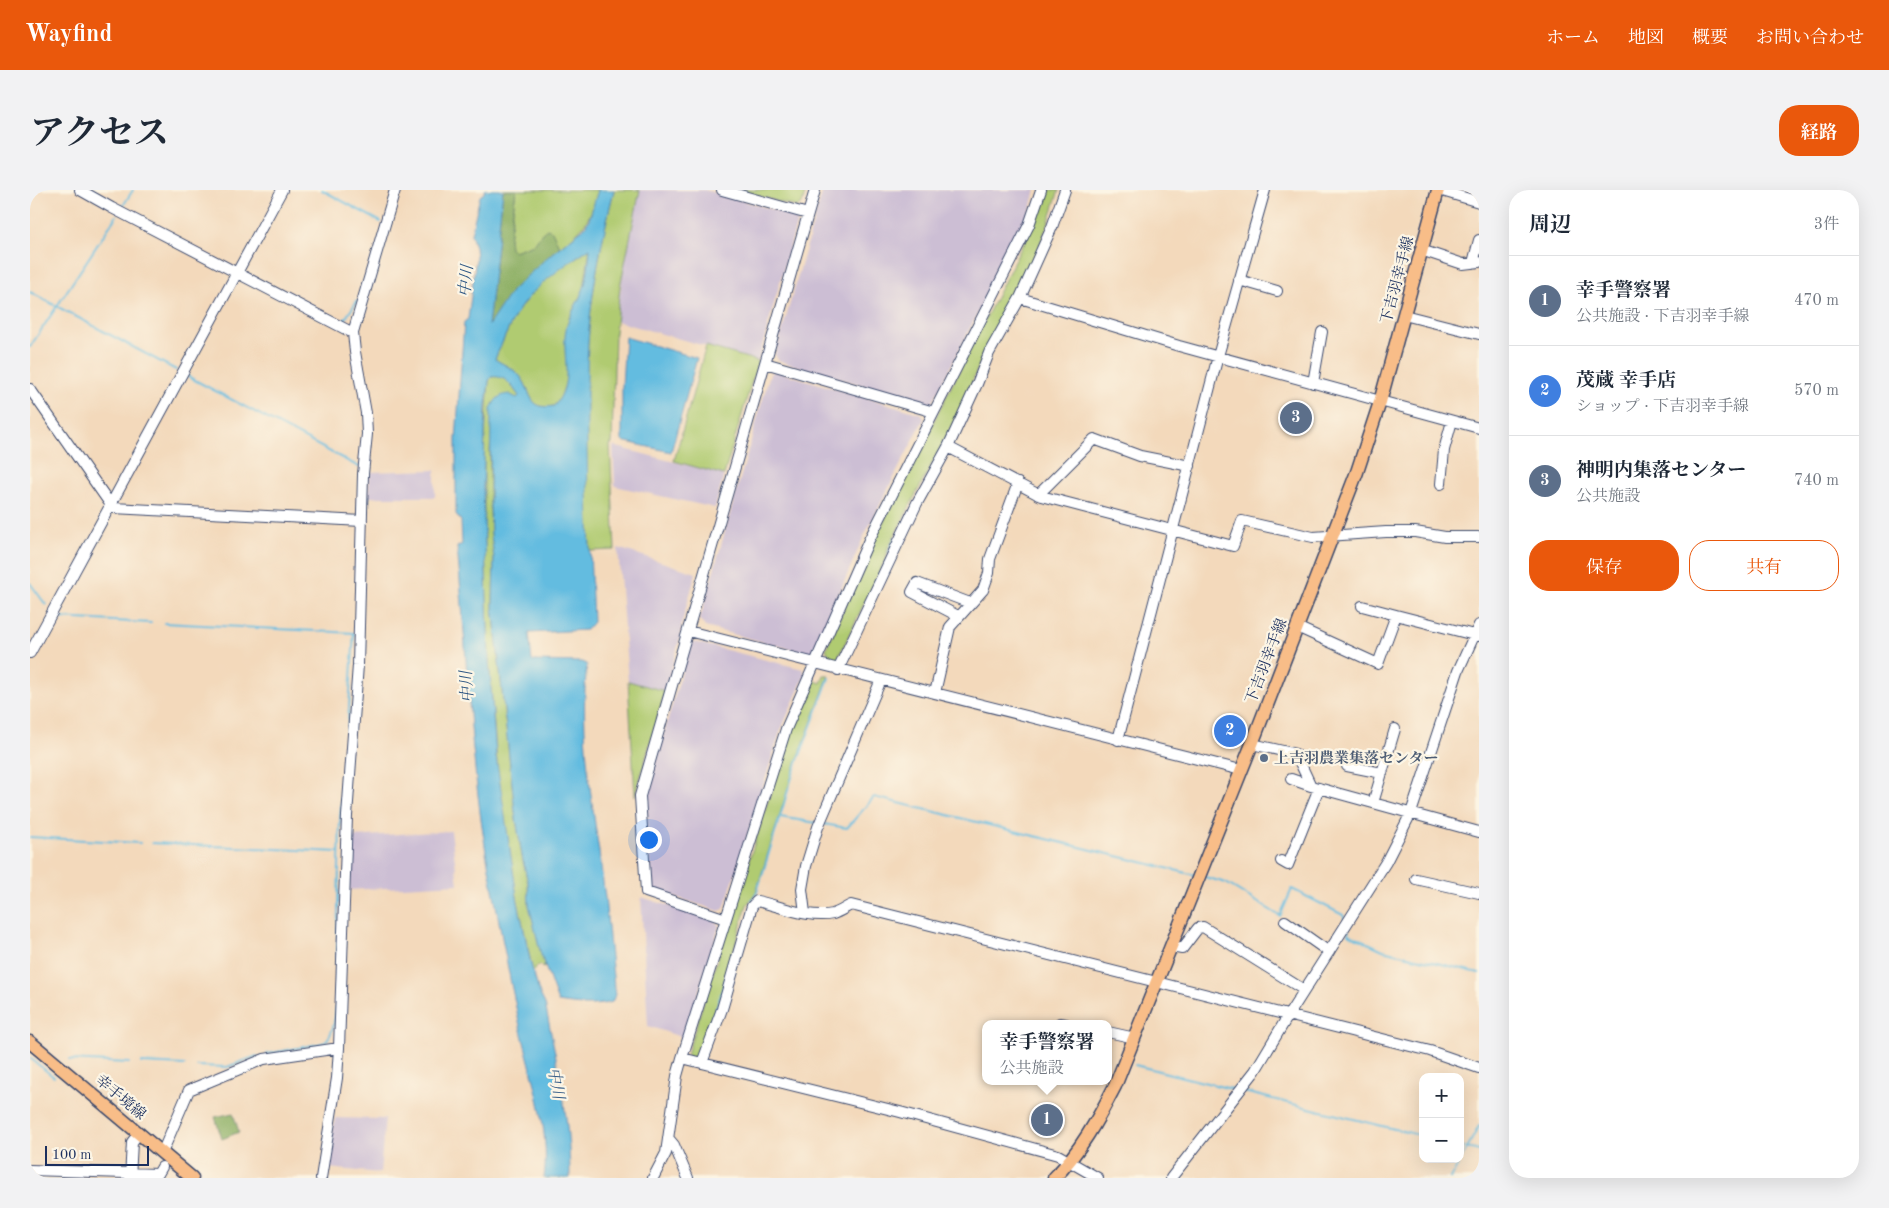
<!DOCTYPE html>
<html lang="ja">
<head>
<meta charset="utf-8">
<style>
	:root { --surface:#fff; --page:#f2f2f3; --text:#1f2937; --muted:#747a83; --line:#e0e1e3; --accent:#ea580c }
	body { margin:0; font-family:"Old Standard TT","Noto Serif JP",serif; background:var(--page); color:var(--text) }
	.controls { position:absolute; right:15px; bottom:15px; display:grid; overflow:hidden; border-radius:10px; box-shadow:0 5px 20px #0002 }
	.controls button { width:45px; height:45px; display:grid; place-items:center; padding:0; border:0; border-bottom:1px solid var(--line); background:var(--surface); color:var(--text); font:25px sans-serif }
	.scale { position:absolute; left:15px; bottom:12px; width:104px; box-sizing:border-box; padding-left:5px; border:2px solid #1b2f5e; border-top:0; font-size:14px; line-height:18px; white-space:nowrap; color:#1b2f5e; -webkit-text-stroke:4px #fcf5e5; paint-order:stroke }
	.you { position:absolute; left:618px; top:649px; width:18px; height:18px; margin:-12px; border:4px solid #fff; border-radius:50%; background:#1a73e8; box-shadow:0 0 0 8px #1a73e833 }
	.badge { display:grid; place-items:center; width:32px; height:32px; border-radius:50%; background:var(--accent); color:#fff; font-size:16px; font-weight:700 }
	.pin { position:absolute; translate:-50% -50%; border:2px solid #fff; box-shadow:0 1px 5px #0006 }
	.popup { position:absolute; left:952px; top:830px; width:130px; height:65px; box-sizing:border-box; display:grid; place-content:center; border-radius:10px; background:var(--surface); filter:drop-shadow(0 1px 4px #0005); font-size:16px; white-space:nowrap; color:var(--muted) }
	.popup b { font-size:19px; color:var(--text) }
	.popup::after { content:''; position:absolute; left:50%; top:100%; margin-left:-10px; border:10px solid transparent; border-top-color:var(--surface) }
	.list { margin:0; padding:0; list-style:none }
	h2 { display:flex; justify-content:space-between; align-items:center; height:65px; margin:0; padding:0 20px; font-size:21px }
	h2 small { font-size:16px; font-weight:400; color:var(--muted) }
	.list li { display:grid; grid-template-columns:32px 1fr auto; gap:15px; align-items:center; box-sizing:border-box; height:90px; padding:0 20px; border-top:1px solid var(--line) }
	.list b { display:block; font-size:19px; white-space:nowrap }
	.list p { margin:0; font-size:16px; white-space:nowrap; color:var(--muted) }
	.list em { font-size:16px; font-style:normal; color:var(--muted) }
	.actions { display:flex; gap:10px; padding:15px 20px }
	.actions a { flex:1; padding:11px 0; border:1px solid var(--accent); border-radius:20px; text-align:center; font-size:18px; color:var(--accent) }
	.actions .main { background:var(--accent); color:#fff }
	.map { position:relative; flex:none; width:1449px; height:988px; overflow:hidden; border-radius:20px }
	header { display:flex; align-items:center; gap:30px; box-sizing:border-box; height:70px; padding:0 25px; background:var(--accent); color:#fff }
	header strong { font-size:24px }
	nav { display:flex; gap:28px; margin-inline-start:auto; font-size:18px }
	.intro { display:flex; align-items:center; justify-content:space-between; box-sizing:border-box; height:120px; padding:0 30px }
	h1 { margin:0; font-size:35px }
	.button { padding:12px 22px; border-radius:20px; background:var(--accent); color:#fff; font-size:18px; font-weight:700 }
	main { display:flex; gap:30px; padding:0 30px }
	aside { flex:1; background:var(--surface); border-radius:20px; box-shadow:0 5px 20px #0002 }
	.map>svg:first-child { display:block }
</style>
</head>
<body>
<header>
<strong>Wayfind</strong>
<nav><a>ホーム</a><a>地図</a><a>概要</a><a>お問い合わせ</a></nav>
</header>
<div class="intro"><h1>アクセス</h1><a class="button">経路</a></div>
<main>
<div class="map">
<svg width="1449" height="988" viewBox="0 0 1449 988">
	<rect width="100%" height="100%" fill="#fcf5e5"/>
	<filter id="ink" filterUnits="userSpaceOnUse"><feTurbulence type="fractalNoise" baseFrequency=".02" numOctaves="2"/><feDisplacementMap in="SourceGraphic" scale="10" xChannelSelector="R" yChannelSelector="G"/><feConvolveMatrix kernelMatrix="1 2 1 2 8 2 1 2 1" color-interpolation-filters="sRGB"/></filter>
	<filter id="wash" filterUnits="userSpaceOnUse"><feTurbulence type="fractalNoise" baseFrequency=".0096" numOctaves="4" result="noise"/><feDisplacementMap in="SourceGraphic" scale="20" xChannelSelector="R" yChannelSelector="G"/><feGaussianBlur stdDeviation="1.12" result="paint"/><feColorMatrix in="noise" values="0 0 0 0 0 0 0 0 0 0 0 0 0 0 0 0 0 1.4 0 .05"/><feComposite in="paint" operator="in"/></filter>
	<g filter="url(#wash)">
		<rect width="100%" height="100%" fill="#f3d9bb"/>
		<!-- industrial -->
		<path fill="#ccbed4" d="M610,0H675L765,26L767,31L728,171L586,131L597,57Z
			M793,0H1006L1000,20L991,38L902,213L898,214L749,171L745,165Z
			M745,181L892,224L894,229L834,346L784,461L780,464L675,437L670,429L740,184Z
			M583,256L694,285L685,318L585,296Z
			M405,280V307H338L340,282Z
			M588,358L666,383L652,432L650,448L635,501L598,491Z
			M664,452L773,479L775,485L750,542L694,719L689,721L624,700L621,696L616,605L660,454Z
			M421,641L428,694L319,700L320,647Z
			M611,707L685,730L689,736L654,848L618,836Z
			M305,928L355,929L350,983L297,978Z"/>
		<!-- green -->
		<path fill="#b0cb71" stroke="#667d68" d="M486,0H568C560,30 556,37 531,56L512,43L504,54L484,61L479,58V49Z
			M584,0H610L590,97L585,142L582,254H580L585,360L560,361C556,288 553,211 559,139C563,93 573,45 584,0Z
			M708,0H776L772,14L767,17Z
			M1016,0H1029L1017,37L1003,70L955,161L932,216L858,358L856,368L806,472L801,470L796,459L841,356L1004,32Z
			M560,58L554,99L539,128L537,188L530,209L524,216C496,221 503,200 489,185C483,178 472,174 465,169C474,150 482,127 496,110C512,90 539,72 560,58Z
			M676,156L728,171L694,285L644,271Z
			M468,186C479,190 483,198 489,206L461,229L462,238L460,260V316L461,344L464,368L463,416L485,622L492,666L498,693L499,715L515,777L513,778L510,775L506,777L503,782L487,707L468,585L459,471L454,326V261L459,191L461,187Z
			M794,485H799L764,579L726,702L717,715L690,806L665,869L659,867L657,864L761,539L782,490L791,493Z
			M598,491L635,501L605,606Z"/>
		<!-- forest -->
		<path fill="#8caf63" stroke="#546f60" d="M473,0H486L479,49L480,58L484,61L504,54L512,43L517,39L522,41L528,54L531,56L522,63L458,137Z
			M203,923L209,942L192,949L185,927Z"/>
		<!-- water -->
		<path fill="#63bce0" stroke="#3f769f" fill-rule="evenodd" d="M455,0H473L458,136L482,100L522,63L554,38L559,30L568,0H584C573,45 563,92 559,139C557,161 557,184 557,207C556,282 560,357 563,432L556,440L499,443L502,471L553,472L557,475C549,541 562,610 571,676C577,718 580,762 585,805L582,812C563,817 547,815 528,812L511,765L499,715L498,693L492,666L485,622L463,416L464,368L461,344L460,316L461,219C465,209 469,205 479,204L487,208L489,206C481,195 476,185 461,187L459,191L456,215L453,298L459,471L466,566L487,707L501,774L509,802L515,814C527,873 540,927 540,988H514C521,941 501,882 490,836C477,778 467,720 456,662C439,561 437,459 427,357L432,354L431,331L426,324V250L434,132L438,129L446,69L445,57L441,44L450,6L454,3ZM560,58C559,71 558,88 553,100C548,113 539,125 536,139C531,166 545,192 524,216C496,221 503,200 489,185C483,178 472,174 465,169C474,149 482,127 496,110C510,93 541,70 560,58Z
			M595,147L667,168L641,262L592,251V196Z"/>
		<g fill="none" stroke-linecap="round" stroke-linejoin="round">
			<!-- stream -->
			<path stroke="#63bce0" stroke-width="2" d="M292,0L351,32
				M91,19L103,0
				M0,102L146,180
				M313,132L327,111
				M0,157L87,25
				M157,186L329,277
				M859,362L865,348
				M0,393L16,415
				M28,427L29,428L121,433
				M134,433L324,443L317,547
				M750,627L787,633
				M794,634L817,638L844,607L1165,685
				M0,647L110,653
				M122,653L309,662
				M1175,687L1196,693L1250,726L1262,699L1313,725L1315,730
				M722,710L727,702L763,584L799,488
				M1318,740L1319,744L1353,760L1449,783
				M307,767L310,629L315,560
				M237,864L293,853C310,843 306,798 306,780
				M0,868L24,887
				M667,868L688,813L697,785
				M39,870L99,873
				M112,873L155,875
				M1105,875L1205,900
				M167,876L197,877L227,866
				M1214,902L1393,946
				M1430,956L1449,961
				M1421,988L1449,936"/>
		</g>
	</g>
	<g filter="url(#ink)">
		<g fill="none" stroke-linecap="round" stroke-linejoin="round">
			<!-- minor casing -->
			<g stroke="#3b486c" stroke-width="12">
				<path id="minor" d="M50,0L82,18L323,143
					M692,0L778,24
					M1409,0L1449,12
					M1391,60L1433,74L1449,72
					M1443,73L1449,50
					M1209,90L1247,101
					M990,108L1149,156L1449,238
					M1374,125L1449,144
					M735,173L904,222
					M1283,193L1292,142
					M0,199L83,318L332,331
					M918,257L1011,306L1203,356L1212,331L1283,347L1356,342H1385L1415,347H1449
					M1411,294L1414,260L1422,231
					M1008,305L1064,249L1110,266L1160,276
					M1332,416L1366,425
					M928,426L882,402L887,393L940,413
					M1267,437L1348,474L1366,425L1448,446
					M658,441L1211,580
					M0,463L252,0
					M808,480L887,313L918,257L947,194L959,163L990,108L1022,37L1035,0
					M905,503L920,437L953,400L959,383L960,369L988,293
					M1088,550L1188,166L1235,0
					M1222,554L1266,564L1281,596L1449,642
					M1317,576L1352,583
					M1261,589L1281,596
					M1343,613L1365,539
					M1251,671L1258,675L1289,598
					M1386,689L1449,703
					M775,723L772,699L776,676L788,637L851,490
					M696,729L616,702L610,606L785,0
					M1255,731L1299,762
					M1141,757L1152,759L1168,738L1173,737L1274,800
					M1030,833L1036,834
					M1078,842L1105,848
					M652,868L870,922L1028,965L1068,988
					M672,873L692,819L722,716L727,711C750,716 779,729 803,724C809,722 815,718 821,715L1400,861L1449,878
					M639,949L644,955L658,988
					M132,963L159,900L234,869L309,858
					M0,980L128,984L132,977
					M100,988L102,952L109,943
					M291,988L307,888L309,858L317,626L328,475L333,284L337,244L336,223L325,162L323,143L365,0
					M623,988L636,963L647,886L652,868L756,539L839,350L999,35L1011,0
					M1141,988L1225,881L1258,826L1356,672L1381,623L1428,481L1449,435"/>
			</g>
			<!-- major casing -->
			<g stroke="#3b486c" stroke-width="15">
				<path id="major" d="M0,852L162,988
					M1024,988C1050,962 1068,929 1085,896L1222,554L1327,282L1350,212L1408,0"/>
			</g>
			<!-- minor -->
			<use href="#minor" stroke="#fff" stroke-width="10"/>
			<!-- major -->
			<use href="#major" stroke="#f8bd88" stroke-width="12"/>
		</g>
	</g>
	<!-- markers -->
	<circle fill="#5c6f8a" stroke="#fcf5e5" stroke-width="2" cx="1234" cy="568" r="5"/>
	<g text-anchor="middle" stroke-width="4.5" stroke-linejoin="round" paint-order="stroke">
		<!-- street labels -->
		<g font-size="15" fill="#1b2f5e" stroke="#fcf5e5">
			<text transform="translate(1367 90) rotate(-75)" y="5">下吉羽幸手線</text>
			<text transform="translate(1236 471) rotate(-69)" y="5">下吉羽幸手線</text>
			<text transform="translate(91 907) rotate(40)" y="5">幸手境線</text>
		</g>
		<!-- service labels -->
		<g font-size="15" font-weight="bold" fill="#4e5e75" stroke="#fcf5e5" text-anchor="start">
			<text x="1244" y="573">上吉羽農業集落センター</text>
		</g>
		<!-- water labels -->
		<g font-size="16" font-style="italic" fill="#315985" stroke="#fcf5e5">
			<text transform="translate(435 91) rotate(-85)" y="6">中川</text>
			<text transform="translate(436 497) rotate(-94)" y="6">中川</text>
			<text transform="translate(527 893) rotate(80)" y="6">中川</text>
		</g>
	</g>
</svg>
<div class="controls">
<button>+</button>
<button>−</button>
</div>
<div class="scale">100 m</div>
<div class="you"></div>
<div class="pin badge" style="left:1017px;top:930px;background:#5c6f8a">1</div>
<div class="popup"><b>幸手警察署</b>公共施設</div>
<div class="pin badge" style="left:1200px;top:541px;background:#3f7fe0">2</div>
<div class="pin badge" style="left:1266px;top:228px;background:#5c6f8a">3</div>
</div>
<aside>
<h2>周辺<small>3件</small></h2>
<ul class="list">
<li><span class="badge" style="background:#5c6f8a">1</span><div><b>幸手警察署</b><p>公共施設 · 下吉羽幸手線</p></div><em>470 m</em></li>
<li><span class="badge" style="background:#3f7fe0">2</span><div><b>茂蔵 幸手店</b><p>ショップ · 下吉羽幸手線</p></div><em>570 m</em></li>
<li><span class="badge" style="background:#5c6f8a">3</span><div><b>神明内集落センター</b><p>公共施設</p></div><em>740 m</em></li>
</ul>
<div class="actions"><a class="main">保存</a><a>共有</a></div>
</aside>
</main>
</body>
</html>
